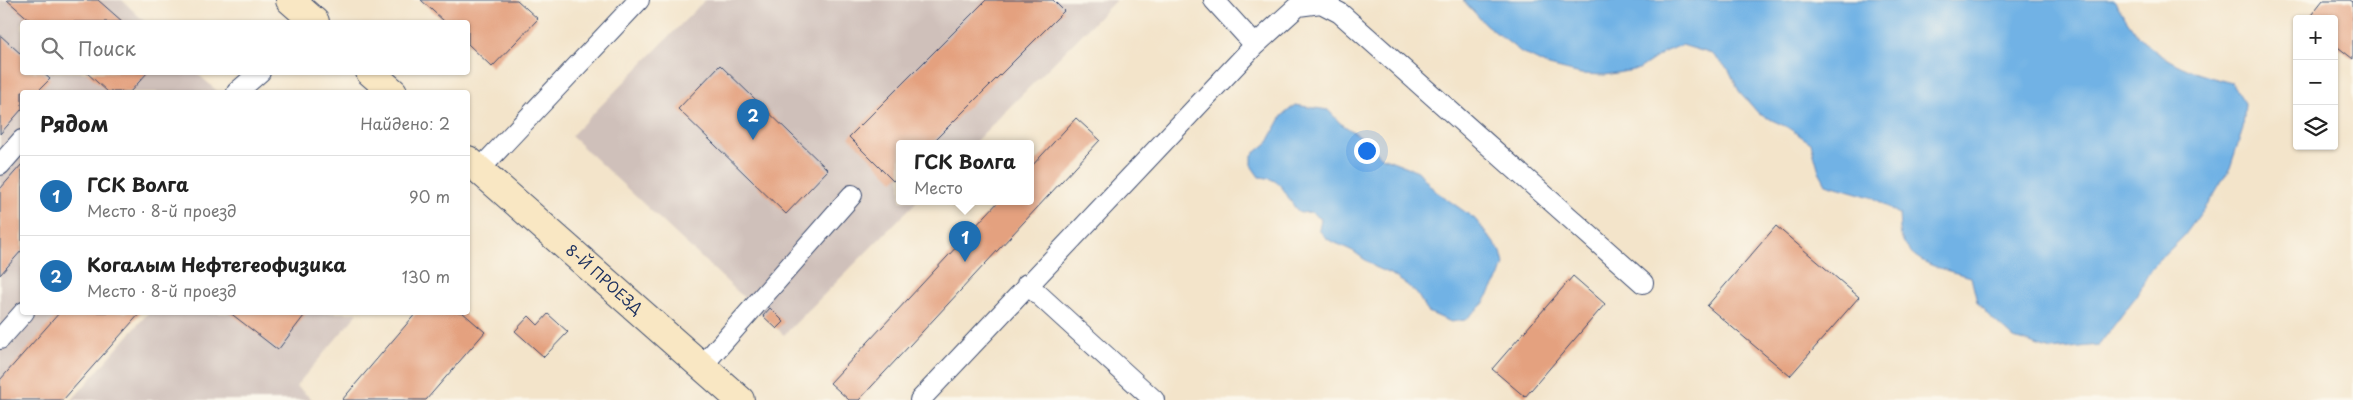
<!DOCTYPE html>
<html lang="ru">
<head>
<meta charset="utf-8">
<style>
	:root { --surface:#fff; --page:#f6f6f6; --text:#222; --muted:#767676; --line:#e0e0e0; --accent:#1f6fb2 }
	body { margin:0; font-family:"Playpen Sans",sans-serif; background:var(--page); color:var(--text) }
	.controls { position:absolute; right:15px; top:15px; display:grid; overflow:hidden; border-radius:5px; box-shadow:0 1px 4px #0004 }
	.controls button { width:45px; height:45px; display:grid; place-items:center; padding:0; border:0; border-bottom:1px solid var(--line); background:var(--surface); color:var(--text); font:25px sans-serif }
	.you { position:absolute; left:1366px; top:150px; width:18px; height:18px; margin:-12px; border:4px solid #fff; border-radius:50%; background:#1a73e8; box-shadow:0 0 0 8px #1a73e833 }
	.badge { display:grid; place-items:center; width:32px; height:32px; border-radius:50%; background:var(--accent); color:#fff; font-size:16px; font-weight:700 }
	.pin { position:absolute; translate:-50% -41px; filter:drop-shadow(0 1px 2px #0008) }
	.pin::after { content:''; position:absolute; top:26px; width:18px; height:15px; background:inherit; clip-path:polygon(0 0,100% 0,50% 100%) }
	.popup { position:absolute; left:896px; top:140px; width:138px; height:65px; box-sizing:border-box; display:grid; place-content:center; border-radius:5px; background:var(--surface); filter:drop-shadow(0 1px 4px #0005); font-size:16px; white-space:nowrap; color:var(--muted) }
	.popup b { font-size:19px; color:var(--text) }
	.popup::after { content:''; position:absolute; left:50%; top:100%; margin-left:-10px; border:10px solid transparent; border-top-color:var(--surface) }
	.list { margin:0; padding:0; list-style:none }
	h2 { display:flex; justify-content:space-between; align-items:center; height:65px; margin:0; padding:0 20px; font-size:21px }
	h2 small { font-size:16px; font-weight:400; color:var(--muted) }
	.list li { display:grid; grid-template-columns:32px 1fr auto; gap:15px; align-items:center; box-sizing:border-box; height:80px; padding:0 20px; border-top:1px solid var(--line) }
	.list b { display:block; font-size:19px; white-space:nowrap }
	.list p { margin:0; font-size:16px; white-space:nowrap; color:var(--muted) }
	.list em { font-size:16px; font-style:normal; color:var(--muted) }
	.icon { flex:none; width:28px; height:28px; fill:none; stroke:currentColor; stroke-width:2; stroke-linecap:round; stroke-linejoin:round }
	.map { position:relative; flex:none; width:2353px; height:400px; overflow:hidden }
	.search { position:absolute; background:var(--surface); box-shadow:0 1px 4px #0004; left:20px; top:20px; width:450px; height:55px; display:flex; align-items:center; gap:12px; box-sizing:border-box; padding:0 18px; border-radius:5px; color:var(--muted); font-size:19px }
	.panel { position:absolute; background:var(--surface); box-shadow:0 1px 4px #0004; left:20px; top:90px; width:450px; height:225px; border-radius:5px }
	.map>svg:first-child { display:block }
</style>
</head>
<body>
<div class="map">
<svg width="2353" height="400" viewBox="0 0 2353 400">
	<rect width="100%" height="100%" fill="#fbf7ec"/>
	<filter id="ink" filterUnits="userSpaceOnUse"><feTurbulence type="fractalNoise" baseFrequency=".02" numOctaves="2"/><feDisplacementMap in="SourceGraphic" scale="10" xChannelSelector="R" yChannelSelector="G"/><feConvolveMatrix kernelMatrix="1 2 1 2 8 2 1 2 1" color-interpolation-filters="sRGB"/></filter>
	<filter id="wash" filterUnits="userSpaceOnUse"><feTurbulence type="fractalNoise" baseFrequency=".0096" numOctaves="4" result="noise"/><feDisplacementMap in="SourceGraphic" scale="20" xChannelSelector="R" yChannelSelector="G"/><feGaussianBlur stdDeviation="1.12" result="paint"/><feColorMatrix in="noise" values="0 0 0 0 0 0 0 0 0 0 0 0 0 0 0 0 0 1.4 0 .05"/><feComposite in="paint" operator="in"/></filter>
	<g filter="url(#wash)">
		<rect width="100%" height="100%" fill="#f3e4ca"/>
		<!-- industrial -->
		<path fill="#cfc0ba" d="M0,0H122L145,22H22V72L197,73L218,92H22V312L139,313L0,400Z
			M705,0H1116L974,143H900V201H917L784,335L571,136Z
			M148,313H358L296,386L313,400H72Z"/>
		<!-- water -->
		<path fill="#71b2e5" stroke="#4670a2" d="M1463,0H2114C2122,12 2129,26 2139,36C2165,64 2196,74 2232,83L2245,103L2243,128L2230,168L2214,195L2184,236L2152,267L2134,299L2099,345L2051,350L2014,338L1987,314L1977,302L1971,277C1947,270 1914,265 1903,241C1899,234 1900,222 1899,214L1874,198L1826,184L1819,171L1811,143L1787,127L1759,114L1739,91L1729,70L1712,54L1682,45L1666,51L1639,69L1605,75L1581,74L1549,66L1521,52L1485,24Z
			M1295,105L1328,110L1340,123L1363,138L1382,157L1418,171L1434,190L1475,219L1501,252L1504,264L1500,276L1483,304L1465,320L1451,322L1428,312L1417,294L1407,285L1391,274L1375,267L1353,251L1327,239L1319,230L1321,219L1311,212L1300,213C1284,198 1286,178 1259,177L1252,167V155L1268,142L1282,116Z"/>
		<g id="blocks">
			<!-- building -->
			<path fill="#e4a17f" d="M7,0H98L123,22H32Z
				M421,0H517L538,19L492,67L468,44V22H445Z
				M986,0H1053L1064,11L932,143H900V175L893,181L849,137Z
				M2323,0H2350L2353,2V59L2334,44V19H2308Z
				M0,35L22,55V72H42L50,79L37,92H22V109L0,134Z
				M720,65L828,170L786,214L678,109Z
				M86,72H148L130,92H108Z
				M1076,118L1100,140L859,400H849L830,383L999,201H1030V168Z
				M22,164V250L0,275V189Z
				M1776,226L1859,297L1790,376L1707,306Z
				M1573,276L1605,304L1525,397L1492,369Z
				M770,308L784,322L777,329L763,316Z
				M60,312H141L63,400H0V380Z
				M229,312H307L278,350Z
				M417,312H462L485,332L426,400H342Z
				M548,314L568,332L544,357L515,331L529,316L538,325Z"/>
		</g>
	</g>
	<g filter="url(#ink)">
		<use href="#blocks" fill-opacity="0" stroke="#3b4a6e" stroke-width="1"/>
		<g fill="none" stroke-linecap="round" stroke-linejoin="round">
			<!-- lane casing -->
			<g stroke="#3b4a6e" stroke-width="22">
				<path id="lane" d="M1255,45L1298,6L1321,3L1340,13L1643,283
					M237,92L260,72
					M0,165L22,140
					M479,170L639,0
					M1027,284L1154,400
					M0,339L24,312
					M702,366L852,195
					M920,400L1255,45L1214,0"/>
			</g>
			<!-- secondary casing -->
			<g stroke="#3b4a6e" stroke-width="30">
				<g id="secondary">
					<path d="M290,0L315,22"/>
					<path d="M370,72L393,92"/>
					<path id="s1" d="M468,160L740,400"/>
				</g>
			</g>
			<!-- lane -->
			<use href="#lane" stroke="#fff" stroke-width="20"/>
			<!-- secondary -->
			<use href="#secondary" stroke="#f9e7c3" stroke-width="28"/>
		</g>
	</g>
	<g text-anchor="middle" stroke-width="4" stroke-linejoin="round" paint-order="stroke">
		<!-- street labels -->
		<g font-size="15" fill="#1b2f5e" stroke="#fbf7ec">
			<text dy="5" stroke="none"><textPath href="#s1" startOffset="181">8-Й ПРОЕЗД</textPath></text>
		</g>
	</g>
</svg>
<div class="controls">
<button>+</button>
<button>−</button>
<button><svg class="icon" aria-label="layers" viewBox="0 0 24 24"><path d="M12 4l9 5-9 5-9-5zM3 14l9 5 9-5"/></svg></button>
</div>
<div class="you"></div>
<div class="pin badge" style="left:965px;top:262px">1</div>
<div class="popup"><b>ГСК Волга</b>Место</div>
<div class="pin badge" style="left:753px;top:140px">2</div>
<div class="search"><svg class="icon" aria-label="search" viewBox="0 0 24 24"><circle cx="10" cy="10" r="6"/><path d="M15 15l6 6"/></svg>Поиск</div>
<section class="panel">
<h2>Рядом<small>Найдено: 2</small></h2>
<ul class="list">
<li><span class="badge">1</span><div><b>ГСК Волга</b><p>Место · 8-й проезд</p></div><em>90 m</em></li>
<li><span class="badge">2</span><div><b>Когалым Нефтегеофизика</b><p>Место · 8-й проезд</p></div><em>130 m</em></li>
</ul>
</section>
</div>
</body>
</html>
